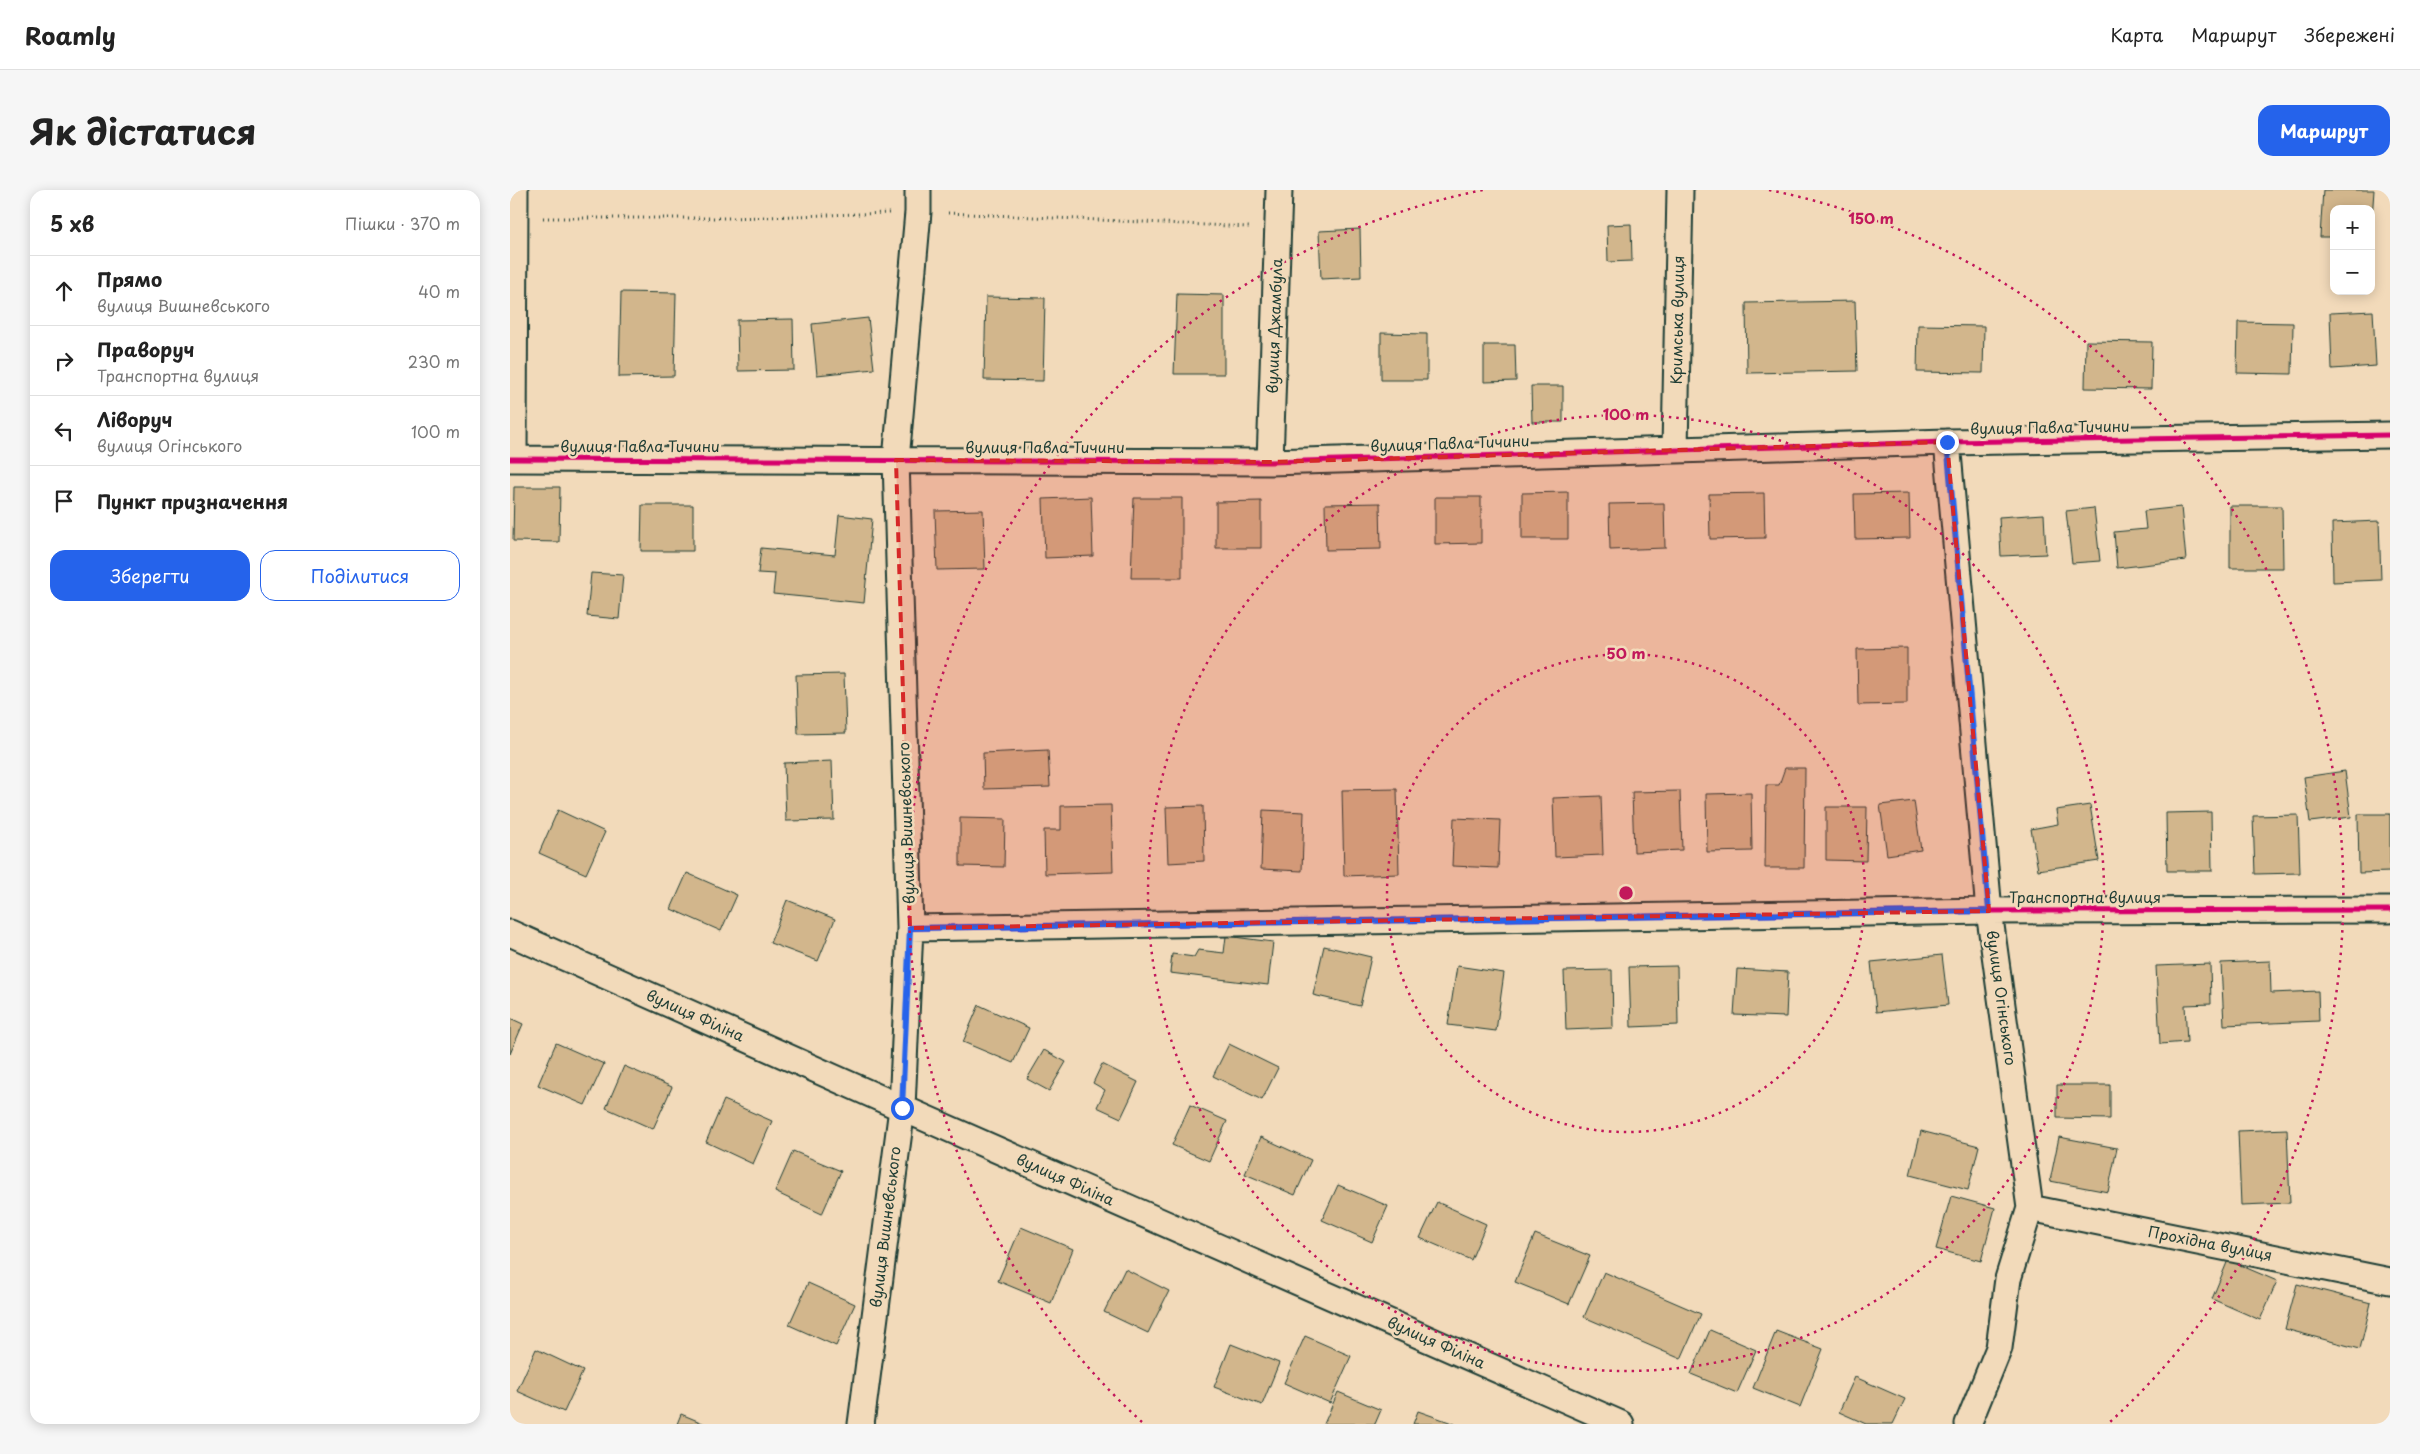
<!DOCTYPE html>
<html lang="uk">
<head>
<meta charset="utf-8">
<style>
	:root { --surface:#fff; --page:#f6f6f6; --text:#222; --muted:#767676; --line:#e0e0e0; --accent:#2563eb }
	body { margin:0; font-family:"Playpen Sans",sans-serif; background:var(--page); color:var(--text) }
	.controls { position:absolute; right:15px; top:15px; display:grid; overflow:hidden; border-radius:10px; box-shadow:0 2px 12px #0003 }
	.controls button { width:45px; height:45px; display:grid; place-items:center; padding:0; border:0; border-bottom:1px solid var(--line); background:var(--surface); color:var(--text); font:25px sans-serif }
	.stop { position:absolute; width:15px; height:15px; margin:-11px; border:4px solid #2563eb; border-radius:50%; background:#fff }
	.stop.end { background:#2563eb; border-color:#fff; box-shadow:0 1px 5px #0008 }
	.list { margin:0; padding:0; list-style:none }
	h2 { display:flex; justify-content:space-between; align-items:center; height:65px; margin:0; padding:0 20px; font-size:21px }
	h2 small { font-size:16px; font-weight:400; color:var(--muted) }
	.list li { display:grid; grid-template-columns:32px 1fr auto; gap:15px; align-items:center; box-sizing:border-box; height:70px; padding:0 20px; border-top:1px solid var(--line) }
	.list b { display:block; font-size:19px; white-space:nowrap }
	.list p { margin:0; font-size:16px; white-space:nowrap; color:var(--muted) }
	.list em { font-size:16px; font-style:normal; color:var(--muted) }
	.actions { display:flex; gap:10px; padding:15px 20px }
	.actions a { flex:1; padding:11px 0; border:1px solid var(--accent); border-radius:15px; text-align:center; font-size:18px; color:var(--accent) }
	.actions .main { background:var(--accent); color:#fff }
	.icon { flex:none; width:28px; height:28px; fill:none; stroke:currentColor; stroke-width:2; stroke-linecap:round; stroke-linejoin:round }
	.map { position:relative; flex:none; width:1880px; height:1234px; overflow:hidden; border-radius:15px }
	header { display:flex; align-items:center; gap:30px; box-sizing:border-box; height:70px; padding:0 25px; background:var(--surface); border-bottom:1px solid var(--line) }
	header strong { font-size:24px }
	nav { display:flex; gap:28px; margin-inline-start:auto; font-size:18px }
	.intro { display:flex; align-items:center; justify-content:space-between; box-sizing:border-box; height:120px; padding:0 30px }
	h1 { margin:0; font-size:35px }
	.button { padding:12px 22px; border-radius:15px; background:var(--accent); color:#fff; font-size:18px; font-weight:700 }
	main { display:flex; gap:30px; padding:0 30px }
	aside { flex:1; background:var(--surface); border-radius:15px; box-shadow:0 2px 12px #0003 }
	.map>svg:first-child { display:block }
</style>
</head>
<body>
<header>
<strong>Roamly</strong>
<nav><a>Карта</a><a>Маршрут</a><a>Збережені</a></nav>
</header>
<div class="intro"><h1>Як дістатися</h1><a class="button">Маршрут</a></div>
<main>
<aside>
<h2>5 хв<small>Пішки · 370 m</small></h2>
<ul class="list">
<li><svg class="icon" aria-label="ahead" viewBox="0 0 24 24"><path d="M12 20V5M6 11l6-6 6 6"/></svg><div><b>Прямо</b><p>вулиця Вишневського</p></div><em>40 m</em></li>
<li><svg class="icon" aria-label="right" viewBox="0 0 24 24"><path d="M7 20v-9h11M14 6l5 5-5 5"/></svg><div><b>Праворуч</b><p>Транспортна вулиця</p></div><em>230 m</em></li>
<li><svg class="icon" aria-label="left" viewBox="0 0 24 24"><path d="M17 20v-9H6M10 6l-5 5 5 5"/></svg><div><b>Ліворуч</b><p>вулиця Огінського</p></div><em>100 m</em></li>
<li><svg class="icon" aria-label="arrive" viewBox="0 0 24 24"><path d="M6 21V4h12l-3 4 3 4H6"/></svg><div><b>Пункт призначення</b></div></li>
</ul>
<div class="actions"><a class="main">Зберегти</a><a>Поділитися</a></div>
</aside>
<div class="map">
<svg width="1880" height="1234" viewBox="0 0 1880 1234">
	<rect width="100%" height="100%" fill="#f2daba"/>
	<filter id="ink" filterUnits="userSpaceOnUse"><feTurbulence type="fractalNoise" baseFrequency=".02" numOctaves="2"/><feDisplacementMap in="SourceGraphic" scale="10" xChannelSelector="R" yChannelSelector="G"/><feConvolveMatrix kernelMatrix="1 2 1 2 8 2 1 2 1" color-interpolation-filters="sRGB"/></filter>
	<g filter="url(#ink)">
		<!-- building -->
		<path fill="#d2b68c" stroke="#1f3d34" d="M1813,0H1864L1861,43V19H1824V47H1810Z
			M1121,34L1122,71L1098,72L1097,35Z
			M850,39L851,87L811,89L809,41Z
			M111,102L166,103L164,186L109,187Z
			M667,104L714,105V184H664Z
			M476,107L535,108L533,191L474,190Z
			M1345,111L1347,181L1237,183L1236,113Z
			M1863,121L1866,176L1822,179L1820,123Z
			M358,128L364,179L307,185L302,134Z
			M283,129L284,180L228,181L227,130Z
			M1728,132L1783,133L1782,184L1727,183Z
			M1408,135L1474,136L1473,183L1407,182Z
			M871,143L917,144V190H871Z
			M1576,151L1642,152L1641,199L1575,198Z
			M974,155H1005L1006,191L974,192Z
			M1021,196H1053V232H1022Z
			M4,297H50L49,352L3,351Z
			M1058,302V349H1012V303Z
			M1254,303L1255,348L1200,349L1199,304Z
			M1399,303L1400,348L1345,349L1344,304Z
			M581,307L583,366L535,368L533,309Z
			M925,307H971V353L925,354Z
			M624,308H672V388H621Z
			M751,311V358H706V312Z
			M870,313L871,359L816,360L815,314Z
			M1154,313L1155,358L1100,360L1099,314Z
			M132,315H183V361H131Z
			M1720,316H1772L1773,378H1720Z
			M1671,317L1676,370L1607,378L1604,342L1636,339L1634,321Z
			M1584,318L1590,371L1562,373L1556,321Z
			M473,320L475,379L427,380L425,321Z
			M1534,324L1536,364L1491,366L1489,327Z
			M329,325L362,329L354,413L263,404L265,384L248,383L251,358L325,365Z
			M1869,331L1871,390L1823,392L1822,333Z
			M81,383L113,385L109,429L77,426Z
			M1397,458V514L1348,515L1347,459Z
			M334,484L336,543L288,544L286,485Z
			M538,560L540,597L474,599L473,563Z
			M322,571L324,630L276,631L274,573Z
			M1275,578H1295L1294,678H1255L1256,595H1269Z
			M1835,581L1841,627L1800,632L1794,587Z
			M887,599L889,684L834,686L832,600Z
			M1170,601L1172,660L1124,662L1122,602Z
			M1241,603L1242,661L1197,662L1196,604Z
			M1091,606L1093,665L1045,667L1043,608Z
			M1404,611L1411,660L1377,665L1370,615Z
			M601,615L603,682L535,684L534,640H551V616Z
			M1580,615L1589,671L1528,680L1521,639L1548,634L1546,620Z
			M693,616L694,671L658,673L656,617Z
			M1316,617H1357L1356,671L1316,670Z
			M48,620L95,642L76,684L29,663Z
			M753,620L794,622L792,681L751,679Z
			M1701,622L1702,681H1657L1656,623Z
			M1848,624H1880V682L1849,683Z
			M1788,625L1790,683L1745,684L1743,626Z
			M450,628L495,629L494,677L450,676Z
			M944,628L990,630L988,678L942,676Z
			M177,683L227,705L211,741L161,719Z
			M277,710L325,729L308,771L260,753Z
			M716,746L763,752L758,795L660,783L662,764L684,767L688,760L714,763Z
			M814,756L861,767L850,816L803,805Z
			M1432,765L1438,815L1366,822L1361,772Z
			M1760,771L1761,803L1808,801L1809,831L1714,835L1711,773Z
			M1700,774L1701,814L1675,815L1677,852L1650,854L1646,776Z
			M947,776L994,783L986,841L938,835Z
			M1167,776L1168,835L1121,837L1119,777Z
			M1227,779L1278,782L1276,827L1224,825Z
			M1102,780L1103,838L1056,840L1054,781Z
			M469,815L519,838L503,873L453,852Z
			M0,828L13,834L0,864Z
			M46,853L94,874L75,915L28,895Z
			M719,854L768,878L752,910L703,886Z
			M534,860L556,872L539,901L517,889Z
			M592,874L628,892L611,928L587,917L595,900L583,893Z
			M114,876L162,897L143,939L96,918Z
			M1547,895H1600V929L1547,928Z
			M214,910L262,931L243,974L196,952Z
			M680,915L717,931L699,971L662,955Z
			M1777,939L1780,1013L1731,1015L1728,941Z
			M1411,941L1469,956L1458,1000L1400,985Z
			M751,947L801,970L785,1005L735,984Z
			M1549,947L1607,958L1598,1002L1540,991Z
			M283,961L331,981L312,1024L265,1002Z
			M828,995L878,1016L862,1052L812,1030Z
			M1441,1006L1485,1018L1471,1071L1426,1059Z
			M927,1012L976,1034L961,1070L910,1048Z
			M511,1037L563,1059L541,1113L488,1091Z
			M1025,1044L1080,1066L1059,1114L1005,1092Z
			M1718,1070L1767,1091L1750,1130L1702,1109Z
			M615,1079L659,1101L638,1143L594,1122Z
			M1094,1082L1191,1124L1171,1169L1074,1127Z
			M298,1093L345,1114L326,1156L279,1135Z
			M1787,1094L1861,1113L1850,1159L1775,1139Z
			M1200,1140L1246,1160L1227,1203L1181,1184Z
			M1266,1141L1313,1159L1290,1217L1243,1198Z
			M795,1146L841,1166L820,1213L774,1193Z
			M721,1154L769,1173L752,1215L704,1197Z
			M26,1159L73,1181L54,1222L7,1201Z
			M1345,1187L1395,1209L1383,1234H1356L1329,1222Z
			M828,1202L871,1220L865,1234H814Z
			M908,1221L945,1234H903Z
			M171,1224L195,1234H167Z"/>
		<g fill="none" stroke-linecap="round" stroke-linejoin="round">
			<!-- minor casing -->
			<g stroke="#1f3d34" stroke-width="29">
				<path id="minor" d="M1437,252L1479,721L1520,1018L1498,1089L1489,1158L1458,1234
					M1165,260L1170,0
					M0,269L760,272L1437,252L1880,245
					M4,269L5,0
					M760,272L769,0
					M400,738L1479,721L1880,720
					M0,743L392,918L1111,1234
					M1520,1018L1880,1091
					M351,1234L392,918L400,738L386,270L408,22V0"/>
			</g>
			<!-- path -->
			<path stroke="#1f3d34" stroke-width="3" stroke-dasharray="1 4" stroke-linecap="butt" d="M438,23L739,37
				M33,28H221L379,23"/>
			<!-- minor -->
			<use href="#minor" stroke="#f2daba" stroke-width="25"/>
			<!-- cycleway casing -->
			<g stroke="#f2daba" stroke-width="8">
				<path id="cycleway" d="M0,269L760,272L1437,252L1880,245
					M400,738L1479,721L1880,720"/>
			</g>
			<!-- cycleway -->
			<use href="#cycleway" stroke="#d6006c" stroke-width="5"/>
		</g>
	</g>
	<g fill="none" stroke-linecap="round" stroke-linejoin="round" filter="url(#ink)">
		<!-- route -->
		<path stroke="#2563eb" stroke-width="6" d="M392,918L400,738L1479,721L1437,252"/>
	</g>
	<!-- marked area -->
	<path fill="#d62828" fill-opacity="0.2" stroke="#d62828" stroke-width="4" stroke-dasharray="10 6" stroke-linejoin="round" d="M1437,252L1479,721L400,738L386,270L760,272Z"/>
	<!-- distance rings -->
	<g fill="none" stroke="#c2185b" stroke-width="2.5" stroke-dasharray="2.5 5">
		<circle cx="1116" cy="703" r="239"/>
		<circle cx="1116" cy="703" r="478"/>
		<path d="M632 1232A717 717 0 0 1 973 0M1259 0A717 717 0 0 1 1600 1232"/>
	</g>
	<g text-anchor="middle" stroke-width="5" stroke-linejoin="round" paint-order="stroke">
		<!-- street labels -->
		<g font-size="15" fill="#1f3d34" stroke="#f2daba">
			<text transform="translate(1168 130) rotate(-89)" y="5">Кримська вулиця</text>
			<text transform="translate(765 136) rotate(-88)" y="5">вулиця Джамбула</text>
			<text transform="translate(1540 238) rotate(-1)" y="5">вулиця Павла Тичини</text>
			<text transform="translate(940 254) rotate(-2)" y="5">вулиця Павла Тичини</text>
			<text x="130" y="262">вулиця Павла Тичини</text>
			<text x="535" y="263">вулиця Павла Тичини</text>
			<text transform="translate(397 633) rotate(-92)" y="5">вулиця Вишневського</text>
			<text x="1575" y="713">Транспортна вулиця</text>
			<text transform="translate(1491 808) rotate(82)" y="5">вулиця Огінського</text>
			<text transform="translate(185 826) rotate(24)" y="5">вулиця Філіна</text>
			<text transform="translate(555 990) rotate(24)" y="5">вулиця Філіна</text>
			<text transform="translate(376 1037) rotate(-83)" y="5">вулиця Вишневського</text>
			<text transform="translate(1700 1054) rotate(11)" y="5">Прохідна вулиця</text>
			<text transform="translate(926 1153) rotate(24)" y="5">вулиця Філіна</text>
		</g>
	</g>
	<circle cx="1116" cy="703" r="8" fill="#c2185b" stroke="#f2daba" stroke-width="2.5"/>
	<g font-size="15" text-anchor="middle" font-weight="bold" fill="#c2185b" stroke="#f2daba" stroke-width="5" stroke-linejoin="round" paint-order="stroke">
		<text x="1361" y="34">150 m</text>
		<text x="1116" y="230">100 m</text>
		<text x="1116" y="469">50 m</text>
	</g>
</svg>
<div class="controls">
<button>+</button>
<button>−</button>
</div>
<div class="stop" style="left:392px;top:918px"></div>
<div class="stop end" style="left:1437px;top:252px"></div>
</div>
</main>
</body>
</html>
